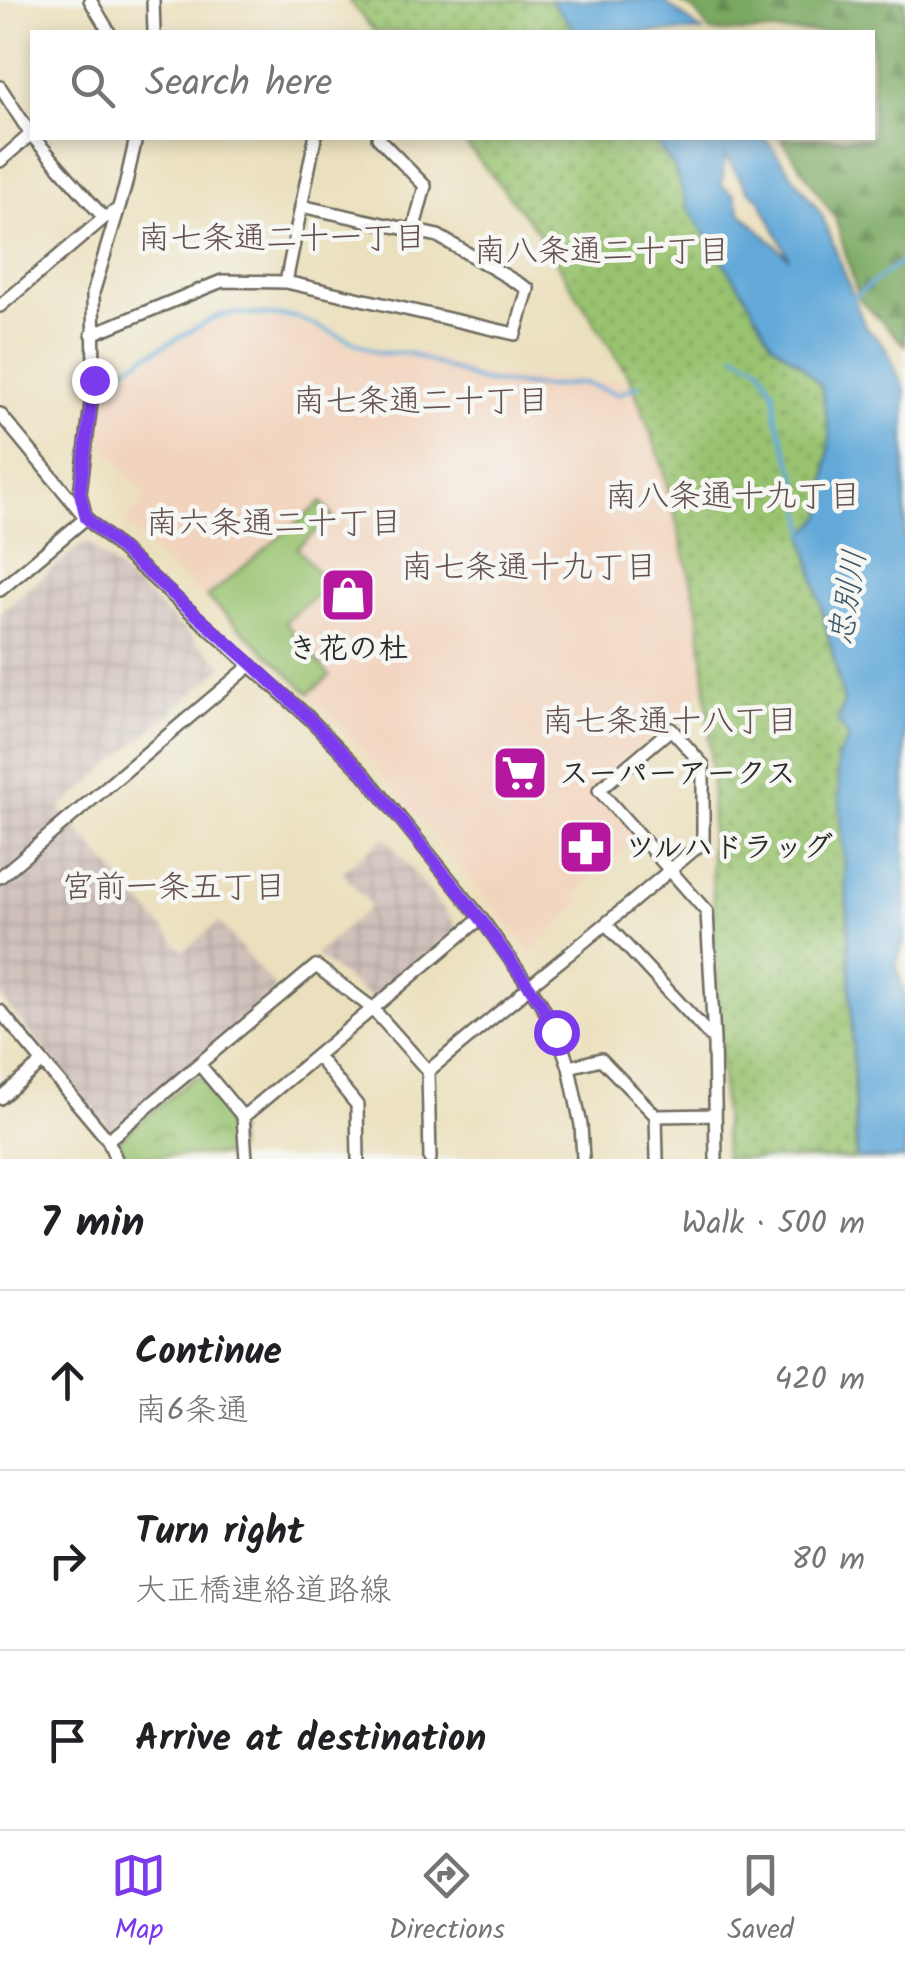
<!DOCTYPE html>
<html lang="en">
<head>
<meta charset="utf-8">
<style>
	:root { --surface:#fff; --page:#f6f6f6; --text:#202124; --muted:#757577; --line:#e0e0e0; --accent:#7c3aed }
	body { margin:0; font-family:Kalam,"Klee One",sans-serif; background:var(--page); color:var(--text) }
	.stop { position:absolute; width:30px; height:30px; margin:-22px; border:8px solid #7c3aed; border-radius:50%; background:#fff }
	.stop.end { background:#7c3aed; border-color:#fff; box-shadow:0 2px 10px #0008 }
	.list { margin:0; padding:0; list-style:none }
	h2 { display:flex; justify-content:space-between; align-items:center; height:130px; margin:0; padding:0 40px; font-size:42px }
	h2 small { font-size:32px; font-weight:400; color:var(--muted) }
	.list li { display:grid; grid-template-columns:65px 1fr auto; gap:30px; align-items:center; box-sizing:border-box; height:180px; padding:0 40px; border-top:2px solid var(--line) }
	.list b { display:block; font-size:38px; white-space:nowrap }
	.list p { margin:0; font-size:32px; white-space:nowrap; color:var(--muted) }
	.list em { font-size:32px; font-style:normal; color:var(--muted) }
	.icon { flex:none; width:55px; height:55px; fill:none; stroke:currentColor; stroke-width:2; stroke-linecap:round; stroke-linejoin:round }
	.map { position:relative; flex:none; width:905px; height:1159px; overflow:hidden }
	.search { position:absolute; background:var(--surface); box-shadow:0 5px 15px #0003; left:30px; right:30px; top:30px; height:110px; display:flex; align-items:center; gap:25px; box-sizing:border-box; padding:0 35px; border-radius:0px; color:var(--muted); font-size:38px }
	.sheet { height:670px; background:var(--surface) }
	nav { display:flex; justify-content:space-around; align-items:center; box-sizing:border-box; height:140px; border-top:2px solid var(--line); background:var(--surface); font-size:28px; color:var(--muted) }
	nav a { display:grid; justify-items:center; gap:5px }
	nav .on { color:var(--accent) }
	.map>svg:first-child { display:block }
</style>
</head>
<body>
<div class="map">
<svg width="905" height="1159" viewBox="0 0 905 1159">
	<defs>
		<pattern id="industrial-grid" width="8" height="8" patternUnits="userSpaceOnUse" patternTransform="scale(2.5)"><rect width="8" height="8" fill="#cfc0ba"/><path d="M0 4h8M4 0v8" fill="none" stroke="#b2a5a0"/></pattern>
		<pattern id="grass-dots" width="8" height="8" patternUnits="userSpaceOnUse" patternTransform="scale(2.5)"><rect width="8" height="8" fill="#99c370"/><path d="M2 2h.1M6 6h.1" fill="none" stroke="#7d9f5c" stroke-width="1.8" stroke-linecap="round"/></pattern>
		<pattern id="forest-firs" width="22" height="20" patternUnits="userSpaceOnUse" patternTransform="scale(2.5)"><rect width="22" height="20" fill="#7aa962"/><path d="M5 1l3.5 6h-7zM16 11l3.5 6h-7z" fill="#648a51"/></pattern>
		<pattern id="park-crowns" width="20" height="18" patternUnits="userSpaceOnUse" patternTransform="scale(2.5)"><rect width="20" height="18" fill="#99c370"/><path d="M2 6a3 3 0 1 1 6 0M12 15a3 3 0 1 1 6 0" fill="none" stroke="#7d9f5c"/></pattern>
	</defs>
	<rect width="100%" height="100%" fill="#f6f6f2"/>
	<filter id="ink" filterUnits="userSpaceOnUse"><feTurbulence type="fractalNoise" baseFrequency=".01" numOctaves="2"/><feDisplacementMap in="SourceGraphic" scale="20" xChannelSelector="R" yChannelSelector="G"/><feConvolveMatrix kernelMatrix="1 2 1 2 8 2 1 2 1" color-interpolation-filters="sRGB"/></filter>
	<filter id="wash" filterUnits="userSpaceOnUse"><feTurbulence type="fractalNoise" baseFrequency=".0048" numOctaves="4" result="noise"/><feDisplacementMap in="SourceGraphic" scale="40" xChannelSelector="R" yChannelSelector="G"/><feGaussianBlur stdDeviation="2.25" result="paint"/><feColorMatrix in="noise" values="0 0 0 0 0 0 0 0 0 0 0 0 0 0 0 0 0 1.4 0 .05"/><feComposite in="paint" operator="in"/></filter>
	<g filter="url(#wash)">
		<rect width="100%" height="100%" fill="#ebe0bd"/>
		<!-- built -->
		<path fill="#f2d4be" d="M216,320H292L359,350L422,352L484,377L631,380L661,461L698,608L706,688L597,782L644,833L573,894L580,905L531,952L338,722L124,524L146,497L100,440L105,385Z"/>
		<!-- industrial -->
		<path fill="url(#industrial-grid)" d="M86,541L222,664V668L60,809L183,951L219,922L276,989L111,1130L0,997V612Z
			M385,837L458,928L373,999L315,955L371,906L342,872Z"/>
		<!-- grass -->
		<path fill="url(#grass-dots)" stroke="#62774e" stroke-width="2.5" d="M348,0H550L577,32H375Z
			M461,138H652L674,167L689,208L746,296L772,343L798,362L821,386L830,436L823,517L804,536L844,702L838,722L849,738L837,759L848,916L856,1159H725L711,853L712,781L706,688L698,608L661,461L631,380L535,228Z"/>
		<!-- forest -->
		<path fill="url(#forest-firs)" stroke="#526a46" stroke-width="2.5" d="M677,0H905V345L859,299L835,218L781,138H872V32H710L696,12Z"/>
		<!-- park -->
		<path fill="url(#park-crowns)" stroke="#62774e" stroke-width="2.5" d="M194,1077L203,1079L236,1119L237,1148L231,1155L120,1157L115,1143Z"/>
		<!-- garden -->
		<path fill="#99c370" stroke="#62774e" stroke-width="2.5" d="M322,502L333,517L297,548L328,585L285,622L330,676L309,693L207,597Z"/>
		<!-- water -->
		<path fill="#62a9d9" stroke="#466a82" stroke-width="2.5" fill-rule="evenodd" d="M550,0H662L703,32H577Z
			M652,138H765L822,215L865,327L885,346L905,390V939L896,964L905,998V1159H857L848,916L837,759L849,738L838,722L844,702L804,535L823,516L830,435L821,386L798,362L772,343L746,296L688,208L674,167ZM725,155L748,190L759,198L789,258L741,213L734,194L722,186Z"/>
		<g fill="none" stroke-linecap="round" stroke-linejoin="round">
			<!-- stream -->
			<path stroke="#62a9d9" stroke-width="4" d="M852,298L905,259
				M736,354L759,365L775,394L776,417L799,485L807,537
				M107,373H115L218,316L237,313L296,317L379,353H408L481,381L545,387L583,383L618,394L639,385"/>
		</g>
	</g>
	<g filter="url(#ink)">
		<g fill="none" stroke-linecap="round" stroke-linejoin="round">
			<!-- minor casing -->
			<g stroke="#6e6a5e" stroke-width="16">
				<path id="minor" d="M90,0L109,32
					M153,0L154,32
					M0,87L32,136
					M34,138L104,218
					M378,138L425,186L413,231
					M0,161L31,134
					M286,282L315,138
					M0,306L104,218L117,210
					M92,334L222,281L286,282L515,334L528,289L438,236L301,206
					M0,414L86,518L308,717L364,774L481,918L540,1002L557,1032L569,1067L581,1125L583,1159
					M85,514L80,493L94,379L93,293L125,187L136,138
					M0,590L86,518
					M0,877L251,665
					M606,924L714,1040
					M0,1011L108,1140L316,966L372,1008L428,1071L430,1159
					M317,1056L357,1105L358,1159
					M199,1064L243,1117L246,1159
					M569,1067L601,1059L656,1116L715,1115
					M428,1071L518,997L529,986C588,939 646,891 703,842V765L671,729L599,790L707,912L714,1040L716,1159
					M0,1098L43,1062
					M656,1116L657,1159
					M243,1117L481,918
					M108,1140L116,1159"/>
			</g>
			<!-- minor -->
			<use href="#minor" stroke="#fff" stroke-width="11"/>
		</g>
	</g>
	<g fill="none" stroke-linecap="round" stroke-linejoin="round" filter="url(#ink)">
		<!-- route -->
		<path stroke="#7c3aed" stroke-width="12" d="M94,380L80,493L86,518L252,664L308,717L364,774L480,918L540,1002L556,1032"/>
	</g>
	<!-- icons -->
	<defs>
		<g id="shop-square" transform="scale(2.875)"><rect x="-9" y="-9" width="18" height="18" rx="4" fill="#b5179e" stroke="#f6f6f2"/><path d="M-5-2.5h2.3a2.7 3.5 0 0 1 5.4 0H5L5.5 6h-11ZM-1.5-2.5h3a1.5 2.3 0 0 0-3 0Z" fill="#fff"/></g>
		<g id="supermarket-square" transform="scale(2.875)"><rect x="-9" y="-9" width="18" height="18" rx="4" fill="#b5179e" stroke="#f6f6f2"/><path d="M-6-5.5h2.5l.6 2H6L4.5 2H-2.5L-4.4-4H-6ZM-1.5 3.2a1.3 1.3 0 1 0 .1 0ZM3 3.2a1.3 1.3 0 1 0 .1 0Z" fill="#fff"/></g>
		<g id="pharmacy-square" transform="scale(2.875)"><rect x="-9" y="-9" width="18" height="18" rx="4" fill="#b5179e" stroke="#f6f6f2"/><path d="M-2-6h4v4h4v4h-4v4h-4v-4h-4v-4h4Z" fill="#fff"/></g>
	</defs>
	<g fill-rule="evenodd">
		<use href="#shop-square" x="348" y="595"/>
		<use href="#supermarket-square" x="520" y="773"/>
		<use href="#pharmacy-square" x="586" y="847"/>
	</g>
	<g text-anchor="middle" stroke-width="9" stroke-linejoin="round" paint-order="stroke">
		<!-- poi labels -->
		<g font-size="30" font-weight="bold" fill="#2b2b2b" stroke="#f6f6f2" text-anchor="start">
			<text x="348" y="658" text-anchor="middle">き花の杜</text>
			<text x="559" y="783">スーパーアークス</text>
			<text x="625" y="857">ツルハドラッグ</text>
		</g>
		<!-- neighbourhood labels -->
		<g font-size="32" fill="#64504f" stroke="#f6f6f2">
			<text x="282" y="248">南七条通二十一丁目</text>
			<text x="602" y="261">南八条通二十丁目</text>
			<text x="421" y="411">南七条通二十丁目</text>
			<text x="733" y="506">南八条通十九丁目</text>
			<text x="274" y="533">南六条通二十丁目</text>
			<text x="529" y="577">南七条通十九丁目</text>
			<text x="670" y="731">南七条通十八丁目</text>
			<text x="174" y="897">宮前一条五丁目</text>
		</g>
		<!-- water labels -->
		<g font-size="32" font-style="italic" fill="#3e5768" stroke="#f6f6f2">
			<text transform="translate(847 597) rotate(-81)" y="11">忠別川</text>
		</g>
	</g>
</svg>
<div class="stop" style="left:556px;top:1032px"></div>
<div class="stop end" style="left:94px;top:380px"></div>
<div class="search"><svg class="icon" aria-label="search" viewBox="0 0 24 24"><circle cx="10" cy="10" r="6"/><path d="M15 15l6 6"/></svg>Search here</div>
</div>
<section class="sheet">
<h2>7 min<small>Walk · 500 m</small></h2>
<ul class="list">
<li><svg class="icon" aria-label="ahead" viewBox="0 0 24 24"><path d="M12 20V5M6 11l6-6 6 6"/></svg><div><b>Continue</b><p>南6条通</p></div><em>420 m</em></li>
<li><svg class="icon" aria-label="right" viewBox="0 0 24 24"><path d="M7 20v-9h11M14 6l5 5-5 5"/></svg><div><b>Turn right</b><p>大正橋連絡道路線</p></div><em>80 m</em></li>
<li><svg class="icon" aria-label="arrive" viewBox="0 0 24 24"><path d="M6 21V4h12l-3 4 3 4H6"/></svg><div><b>Arrive at destination</b></div></li>
</ul>
</section>
<nav>
<a class="on"><svg class="icon" aria-label="map" viewBox="0 0 24 24"><path d="M3 6l6-2 6 2 6-2v14l-6 2-6-2-6 2zM9 4v14M15 6v14"/></svg>Map</a>
<a><svg class="icon" aria-label="directions" viewBox="0 0 24 24"><path d="M12 3l9 9-9 9-9-9zM9 14v-3h6M13 9l2 2-2 2"/></svg>Directions</a>
<a><svg class="icon" aria-label="saved" viewBox="0 0 24 24"><path d="M7 4h10v16l-5-4-5 4z"/></svg>Saved</a>
</nav>
</body>
</html>
